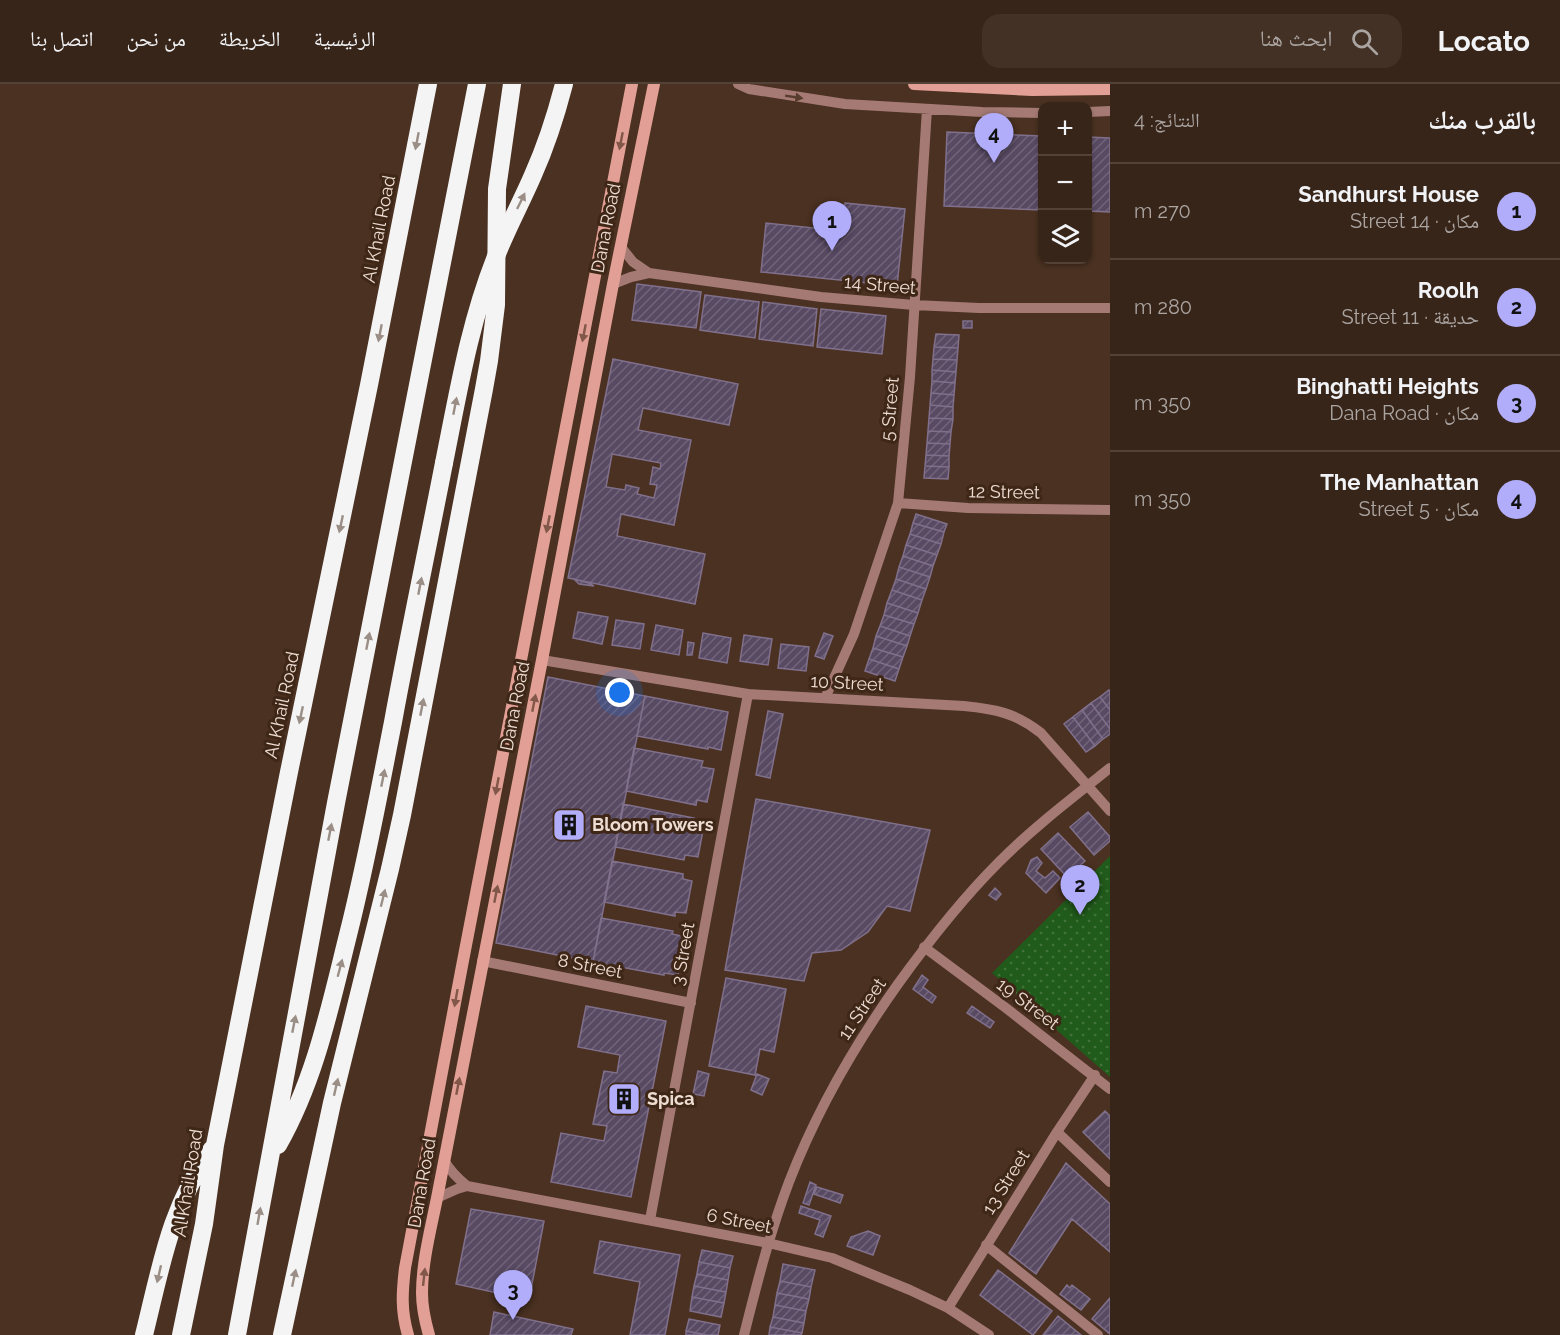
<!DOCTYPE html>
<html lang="ar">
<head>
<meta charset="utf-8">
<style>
	:root { --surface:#382519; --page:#433126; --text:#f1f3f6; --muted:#aba5a2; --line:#524238; --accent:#b1adfa }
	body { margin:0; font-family:Raleway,"Noto Naskh Arabic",sans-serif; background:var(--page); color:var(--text); direction:rtl }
	.controls { position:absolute; right:18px; top:18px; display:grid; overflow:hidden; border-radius:12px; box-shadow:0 2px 4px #0004 }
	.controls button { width:54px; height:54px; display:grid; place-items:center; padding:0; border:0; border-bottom:2px solid var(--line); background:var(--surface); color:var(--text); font:30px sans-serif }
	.you { position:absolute; left:620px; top:609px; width:21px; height:21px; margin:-15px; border:4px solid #fff; border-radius:50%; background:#1a73e8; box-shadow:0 0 0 9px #1a73e833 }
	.badge { display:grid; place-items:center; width:39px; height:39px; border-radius:50%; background:var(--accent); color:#111; font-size:20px; font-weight:700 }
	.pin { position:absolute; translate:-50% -50px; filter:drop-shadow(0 2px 3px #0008) }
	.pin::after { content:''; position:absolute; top:32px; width:21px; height:18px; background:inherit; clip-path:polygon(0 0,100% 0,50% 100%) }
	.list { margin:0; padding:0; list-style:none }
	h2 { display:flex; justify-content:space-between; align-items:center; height:78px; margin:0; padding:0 24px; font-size:26px }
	h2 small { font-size:20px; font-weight:400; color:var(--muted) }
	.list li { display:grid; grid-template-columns:39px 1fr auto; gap:18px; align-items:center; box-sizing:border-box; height:96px; padding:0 24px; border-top:2px solid var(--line) }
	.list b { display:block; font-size:22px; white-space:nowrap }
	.list p { margin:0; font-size:20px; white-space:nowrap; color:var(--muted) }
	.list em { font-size:20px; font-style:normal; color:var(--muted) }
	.icon { flex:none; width:33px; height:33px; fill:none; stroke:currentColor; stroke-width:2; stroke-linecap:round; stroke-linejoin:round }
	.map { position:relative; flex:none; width:1110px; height:1251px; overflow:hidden; direction:ltr }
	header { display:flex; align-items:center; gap:36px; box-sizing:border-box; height:84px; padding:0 30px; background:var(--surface); border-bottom:2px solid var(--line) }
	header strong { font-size:28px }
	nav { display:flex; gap:33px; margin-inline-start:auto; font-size:21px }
	.search { width:420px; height:54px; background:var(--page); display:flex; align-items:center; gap:15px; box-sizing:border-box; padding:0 21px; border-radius:18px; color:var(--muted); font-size:22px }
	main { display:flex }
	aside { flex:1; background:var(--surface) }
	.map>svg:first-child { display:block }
</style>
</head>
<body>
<header>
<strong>Locato</strong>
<div class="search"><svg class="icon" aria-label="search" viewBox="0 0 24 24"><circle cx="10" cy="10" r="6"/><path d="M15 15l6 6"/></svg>ابحث هنا</div>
<nav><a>الرئيسية</a><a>الخريطة</a><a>من نحن</a><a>اتصل بنا</a></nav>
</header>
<main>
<aside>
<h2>بالقرب منك<small>النتائج: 4</small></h2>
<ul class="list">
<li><span class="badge">1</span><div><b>Sandhurst House</b><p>مكان · 14 Street</p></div><em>270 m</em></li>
<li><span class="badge">2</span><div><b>Roolh</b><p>حديقة · 11 Street</p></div><em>280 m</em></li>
<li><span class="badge">3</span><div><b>Binghatti Heights</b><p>مكان · Dana Road</p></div><em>350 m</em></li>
<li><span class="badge">4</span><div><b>The Manhattan</b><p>مكان · 5 Street</p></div><em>350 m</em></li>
</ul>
</aside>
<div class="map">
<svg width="1110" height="1251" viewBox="0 0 1110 1251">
	<defs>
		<pattern id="park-dots" width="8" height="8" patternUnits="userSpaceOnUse" patternTransform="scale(1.5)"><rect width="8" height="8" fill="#215b1b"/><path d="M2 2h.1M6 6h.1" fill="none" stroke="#42723b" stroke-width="1.8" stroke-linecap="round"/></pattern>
		<pattern id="building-hatch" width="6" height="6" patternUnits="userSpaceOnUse" patternTransform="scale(1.5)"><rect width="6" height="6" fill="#594a64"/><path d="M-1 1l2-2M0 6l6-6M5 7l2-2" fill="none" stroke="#716479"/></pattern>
	</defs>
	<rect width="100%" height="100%" fill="#4a3121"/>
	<!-- park -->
	<path fill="url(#park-dots)" d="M1110,772V993L992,889Z"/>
	<!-- building -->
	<path fill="url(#building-hatch)" stroke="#80708c" stroke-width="1.5" fill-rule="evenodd" d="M947,48L1042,52V126L944,122Z
		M1088,53L1110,54V128L1088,127Z
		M845,119L905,125L897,202L761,188L766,139L842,147Z
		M637,200L701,208L696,244L632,236Z
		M705,211L759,218L755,254L700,246Z
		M763,218L817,225L813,262L759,255Z
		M821,225L886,232L882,270L817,263Z
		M963,237H972V244H963Z
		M936,250L959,251L958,264L934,263Z
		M934,263L958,264L957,276L933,275Z
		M613,275L738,300L729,341L643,324L638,346L691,356L674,441L621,430L617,452L705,470L695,520L568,494ZM612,370L661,379L660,385L653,383L650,400L657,401L654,414L637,410L639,404L626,401L625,406L606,403Z
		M933,275L957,276L956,288L932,286Z
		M932,286L956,288L955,299L932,297Z
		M932,297L955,299L954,311L931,309Z
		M931,309L954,311L953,323L930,321Z
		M930,321L953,323V335L929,334Z
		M929,334L953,335L951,348L928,347Z
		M928,347L951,348L950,360L927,359Z
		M927,359L950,360L949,372L926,371Z
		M926,371L949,372V383L925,382Z
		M925,382L949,383L948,395L924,394Z
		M916,430L947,440L944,448L913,439Z
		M913,439L944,448L941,460L910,450Z
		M910,450L941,460L937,471L906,461Z
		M906,461L937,471L933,482L903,472Z
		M903,472L933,482L930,493L899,483Z
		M899,483L930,493L926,505L896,495Z
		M574,495L589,499L594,502L579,500Z
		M896,495L926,505L922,516L892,506Z
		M892,506L922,516L918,529L887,519Z
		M887,519L918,529L914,540L884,531Z
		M578,528L608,533L602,560L573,554Z
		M884,531L914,540L910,552L880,542Z
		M616,536L644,540L640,565L612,561Z
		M656,541L683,546L679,571L651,566Z
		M880,542L910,552L907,562L876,552Z
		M703,549L731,554L727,579L699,574Z
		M824,549L833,552L824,575L815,572Z
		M744,551L772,555L768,581L740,577Z
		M876,552L907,562L903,573L873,564Z
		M688,558L694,559L692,571H687Z
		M781,560L809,563L806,587L778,584Z
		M873,564L903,573L899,585L869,575Z
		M869,575L899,585L895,597L865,587Z
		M548,593L645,612L593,878L496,859Z
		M1109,606L1110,608V626L1100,613Z
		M645,612L728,628L721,666L708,663V665L637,652Z
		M1100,613L1110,626V645L1091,619Z
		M1091,619L1110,645V650L1103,655L1082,626Z
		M1082,626L1103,655L1095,662L1073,633Z
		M768,627L783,630L770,694L756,691Z
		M1073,633L1095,662L1086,668L1064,640Z
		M634,664L703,677L701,683L714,685L707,718L697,716L696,721L626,707Z
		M756,715L930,746L910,827L887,822L868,848L841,866L812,869L804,897L725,886Z
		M623,720L694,734L693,739L704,741L698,773L685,771L684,776L615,763Z
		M1088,728L1110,753V757L1094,771L1070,743Z
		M1058,749L1085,777L1067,793L1041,765Z
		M1037,773L1042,779L1036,787L1045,794L1053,787L1060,794L1046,809L1026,789L1031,776Z
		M612,777L683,790V795L692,797L686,829L675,828V832L604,818Z
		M995,804L1001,810L996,816L989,811Z
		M601,834L673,847L672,850L686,853L678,891L664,889V891L593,878Z
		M922,891L928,896L923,903L936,913L932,919L913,905Z
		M726,894L786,905L774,968L760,965L755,991L709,982Z
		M586,922L666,937L631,1113L551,1098L561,1049L604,1057L607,1042L593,1040L604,987L617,989L620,971L578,963Z
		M972,922L994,938L990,944L967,929Z
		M698,987L709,990L704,1012L693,1010Z
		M757,990L769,995L762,1011L751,1006Z
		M1105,1027L1110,1032V1075L1083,1048Z
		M1066,1079L1110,1120V1168L1072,1135L1036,1190L1009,1169Z
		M810,1098L816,1101L809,1121L803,1119Z
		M817,1103L843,1111L840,1119L814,1110Z
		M801,1122L831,1132L823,1153L815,1150L820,1136L799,1129Z
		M471,1125L544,1137L529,1216L456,1200Z
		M868,1147L880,1152L873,1171L847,1162L851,1153Z
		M600,1157L680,1171L665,1251H630L640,1198L594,1189Z
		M702,1166L733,1172L730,1184L699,1178Z
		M699,1178L730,1184L728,1196L697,1190Z
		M783,1180L815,1186L811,1203L780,1197Z
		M998,1186L1052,1227L1033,1251L980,1211Z
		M697,1190L728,1196L726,1208L694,1202Z
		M780,1197L811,1203L809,1215L777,1209Z
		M1067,1201L1070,1204L1072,1201L1090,1215L1081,1226L1060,1210Z
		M694,1202L726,1208L724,1219L692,1213Z
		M777,1209L809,1215L806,1227L775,1221Z
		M692,1213L724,1219L721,1233L690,1227Z
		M1110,1214V1250L1092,1235Z
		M775,1221L806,1227L804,1239L773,1233Z
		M494,1228L573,1245L571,1251H490Z
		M1058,1232L1081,1251H1043Z
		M773,1233L804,1239L802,1249L770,1243Z
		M689,1235L720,1241L718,1251H707L686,1247Z
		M770,1243L802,1249L801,1251H769Z
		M686,1247L707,1251H686Z"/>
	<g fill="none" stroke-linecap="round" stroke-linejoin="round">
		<!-- street -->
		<path stroke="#a57a74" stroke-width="10" d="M738,0L749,5L845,20L982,28L1042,29
			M1088,28L1110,27
			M621,163L633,178L649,189
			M613,200L631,193L649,189L821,213L914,221L979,224H1110
			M898,419L968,424L1110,426
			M542,576L748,610L964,622C995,625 1016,629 1041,649L1110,727
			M825,614L854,550L898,419L910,293L927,25
			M924,863L1006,924L1110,1005
			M482,877L691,919
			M1057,1048L1110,1098
			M444,1076C450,1087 457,1094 467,1102L768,1159L832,1174L910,1206L948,1224L989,1251
			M437,1114L457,1105L467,1102
			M650,1136L748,610
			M986,1161L1098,1251
			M948,1224L1057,1048L1095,991
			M744,1251C757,1199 770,1148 789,1098C816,1028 854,962 898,900C929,857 962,815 999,778C1034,743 1072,714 1110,684"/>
		<!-- secondary -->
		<path stroke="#e29f95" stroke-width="12" d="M914,0L1032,6L1110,5
			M408,1251C401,1227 402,1209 405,1184L462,882L632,0
			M429,1251C425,1237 422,1223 422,1209C422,1178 431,1144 437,1114L542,576L613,200L654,0"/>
		<!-- highway -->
		<path stroke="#f4f4f4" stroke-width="18" d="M278,1061C315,996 330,923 348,851C366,780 379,709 393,638C409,551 427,466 444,379
			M144,1251C161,1183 170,1123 212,1065
			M181,1251L204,1140L215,1061L289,688L369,301L428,0
			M237,1251L336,719L477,0
			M282,1251L332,1019L390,785L402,731L484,305L489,277L496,221L497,105L512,0"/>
		<!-- highway-bridge -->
		<path stroke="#f4f4f4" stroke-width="18" d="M444,379C458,310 469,241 495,175C506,146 521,119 533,91C546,62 556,31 564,0"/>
	</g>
	<!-- one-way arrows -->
	<defs><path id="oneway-solid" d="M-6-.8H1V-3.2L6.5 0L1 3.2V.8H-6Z" transform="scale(1.5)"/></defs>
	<use fill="#583c2e" href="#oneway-solid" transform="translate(794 13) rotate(9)"/>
	<g fill="#9a8e86">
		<use href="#oneway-solid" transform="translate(417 57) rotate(101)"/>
		<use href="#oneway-solid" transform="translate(521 117) rotate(-64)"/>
		<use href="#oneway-solid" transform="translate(380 249) rotate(101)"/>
		<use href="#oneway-solid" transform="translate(455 322) rotate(-79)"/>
		<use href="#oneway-solid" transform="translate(341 440) rotate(102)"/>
		<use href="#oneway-solid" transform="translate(420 502) rotate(-79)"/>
		<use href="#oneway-solid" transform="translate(368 557) rotate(-79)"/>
		<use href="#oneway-solid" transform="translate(422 623) rotate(-79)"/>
		<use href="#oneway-solid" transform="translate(301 631) rotate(102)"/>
		<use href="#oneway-solid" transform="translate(383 694) rotate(-79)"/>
		<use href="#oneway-solid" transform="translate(330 748) rotate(-79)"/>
		<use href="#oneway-solid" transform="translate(383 814) rotate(-76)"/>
		<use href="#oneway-solid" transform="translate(340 884) rotate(-75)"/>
		<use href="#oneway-solid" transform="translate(294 940) rotate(-79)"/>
		<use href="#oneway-solid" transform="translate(336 1003) rotate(-77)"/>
		<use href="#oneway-solid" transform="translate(259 1132) rotate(-80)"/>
		<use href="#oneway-solid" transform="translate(159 1190) rotate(103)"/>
		<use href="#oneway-solid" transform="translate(294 1194) rotate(-78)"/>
	</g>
	<g fill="#805749">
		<use href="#oneway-solid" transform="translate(621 57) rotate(101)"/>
		<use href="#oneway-solid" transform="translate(584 249) rotate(101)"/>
		<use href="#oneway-solid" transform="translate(548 440) rotate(101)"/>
		<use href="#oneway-solid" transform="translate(534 619) rotate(-79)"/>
		<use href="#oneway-solid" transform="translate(497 702) rotate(101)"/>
		<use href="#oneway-solid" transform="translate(496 810) rotate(-79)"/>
		<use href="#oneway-solid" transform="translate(456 914) rotate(100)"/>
		<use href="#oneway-solid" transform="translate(458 1002) rotate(-79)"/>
		<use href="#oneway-solid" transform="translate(424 1193) rotate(-84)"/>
	</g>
	<!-- icons -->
	<defs>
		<g id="building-square" transform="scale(1.725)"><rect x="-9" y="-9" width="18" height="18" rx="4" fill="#b1adfa" stroke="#3f2717"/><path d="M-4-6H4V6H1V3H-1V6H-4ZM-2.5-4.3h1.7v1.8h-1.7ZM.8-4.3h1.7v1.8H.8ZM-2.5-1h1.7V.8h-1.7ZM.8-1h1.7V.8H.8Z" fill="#111"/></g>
	</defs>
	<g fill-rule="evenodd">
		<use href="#building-square" x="569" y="741"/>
		<use href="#building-square" x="624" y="1015"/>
	</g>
	<g text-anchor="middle" stroke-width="6" stroke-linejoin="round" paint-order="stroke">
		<!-- street labels -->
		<g font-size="18" fill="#eddcd2" stroke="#3f2717">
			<text transform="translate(606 144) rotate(-79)" y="6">Dana Road</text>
			<text transform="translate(379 145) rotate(-79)" y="6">Al Khail Road</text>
			<text transform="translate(880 201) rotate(5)" y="6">14 Street</text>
			<text transform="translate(890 325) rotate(-85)" y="6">5 Street</text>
			<text transform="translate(1004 408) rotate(1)" y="6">12 Street</text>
			<text transform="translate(847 599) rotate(3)" y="6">10 Street</text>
			<text transform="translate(282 621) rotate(-78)" y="6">Al Khail Road</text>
			<text transform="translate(515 622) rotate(-79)" y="6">Dana Road</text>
			<text transform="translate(683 870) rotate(-80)" y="6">3 Street</text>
			<text transform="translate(590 882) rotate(11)" y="6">8 Street</text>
			<text transform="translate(1028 920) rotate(37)" y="6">19 Street</text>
			<text transform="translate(862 925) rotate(-56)" y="6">11 Street</text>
			<text transform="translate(1006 1098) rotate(-58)" y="6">13 Street</text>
			<text transform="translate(188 1099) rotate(-81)" y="6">Al Khail Road</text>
			<text transform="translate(422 1099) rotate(-80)" y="6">Dana Road</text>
			<text transform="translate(739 1137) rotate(11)" y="6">6 Street</text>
		</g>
		<!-- poi labels -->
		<g font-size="18" font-weight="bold" fill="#eddcd2" stroke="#3f2717" text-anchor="start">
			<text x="592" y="747">Bloom Towers</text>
			<text x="647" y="1021">Spica</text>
		</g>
	</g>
</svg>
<div class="controls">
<button>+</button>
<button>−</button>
<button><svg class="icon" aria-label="layers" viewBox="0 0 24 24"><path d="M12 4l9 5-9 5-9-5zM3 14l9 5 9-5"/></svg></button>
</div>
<div class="you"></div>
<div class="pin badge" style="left:832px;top:167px">1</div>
<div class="pin badge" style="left:1080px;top:831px">2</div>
<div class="pin badge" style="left:513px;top:1236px">3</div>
<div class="pin badge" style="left:994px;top:79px">4</div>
</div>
</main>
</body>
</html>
